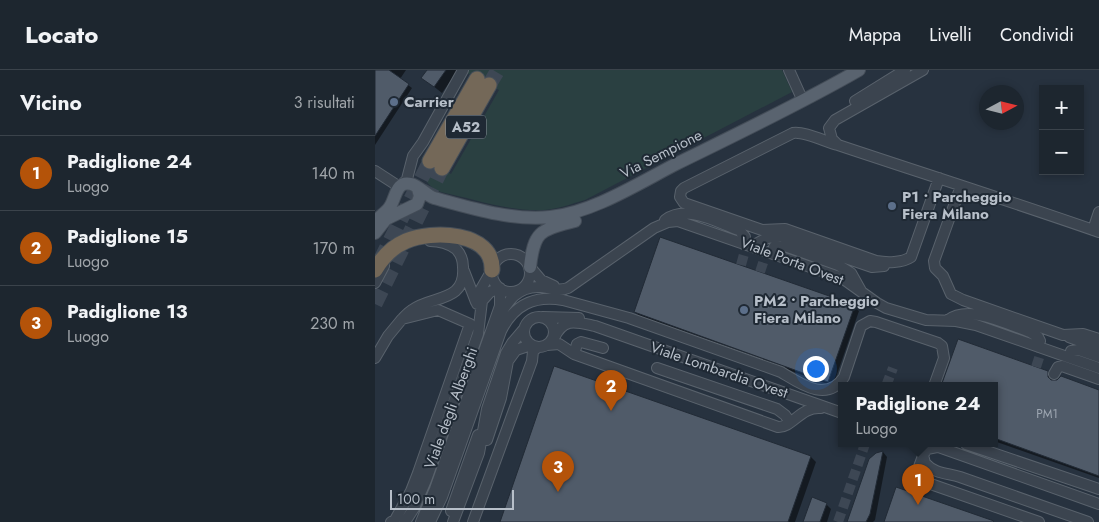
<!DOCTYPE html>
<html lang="it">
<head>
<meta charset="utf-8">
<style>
	:root { --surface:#1d262f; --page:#252e37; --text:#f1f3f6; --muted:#a0a5aa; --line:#3b434b; --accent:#b45309 }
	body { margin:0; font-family:Jost,sans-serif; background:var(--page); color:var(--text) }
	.controls { position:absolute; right:15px; top:15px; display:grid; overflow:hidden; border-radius:0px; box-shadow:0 2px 8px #0003 }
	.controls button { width:45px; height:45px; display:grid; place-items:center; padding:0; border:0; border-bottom:1px solid var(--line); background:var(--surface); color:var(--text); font:25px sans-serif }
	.compass { position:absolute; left:604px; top:15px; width:45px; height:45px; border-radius:50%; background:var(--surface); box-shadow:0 2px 8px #0003; rotate:83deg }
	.scale { position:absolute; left:15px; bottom:12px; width:124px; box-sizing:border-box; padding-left:5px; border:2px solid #b7bfc9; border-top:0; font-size:14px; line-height:18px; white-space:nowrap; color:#b7bfc9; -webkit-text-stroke:4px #1f2934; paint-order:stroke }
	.you { position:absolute; left:440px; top:298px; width:18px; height:18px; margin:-12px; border:4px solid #fff; border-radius:50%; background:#1a73e8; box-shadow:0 0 0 8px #1a73e833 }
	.badge { display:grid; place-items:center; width:32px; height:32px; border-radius:50%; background:var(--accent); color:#fff; font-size:16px; font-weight:700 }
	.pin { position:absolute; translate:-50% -41px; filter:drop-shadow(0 1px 2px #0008) }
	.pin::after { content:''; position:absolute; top:26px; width:18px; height:15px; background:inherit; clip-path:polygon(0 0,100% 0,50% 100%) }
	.popup { position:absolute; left:463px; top:312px; width:160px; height:65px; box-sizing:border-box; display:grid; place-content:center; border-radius:0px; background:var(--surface); filter:drop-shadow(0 1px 4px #0005); font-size:16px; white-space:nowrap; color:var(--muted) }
	.popup b { font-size:19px; color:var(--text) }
	.popup::after { content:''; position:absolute; left:50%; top:100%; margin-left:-10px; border:10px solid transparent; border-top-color:var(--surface) }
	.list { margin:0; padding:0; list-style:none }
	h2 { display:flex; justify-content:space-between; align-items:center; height:65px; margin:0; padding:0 20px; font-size:21px }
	h2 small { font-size:16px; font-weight:400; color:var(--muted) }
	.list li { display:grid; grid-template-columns:32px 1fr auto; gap:15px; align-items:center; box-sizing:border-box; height:75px; padding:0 20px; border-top:1px solid var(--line) }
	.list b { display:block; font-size:19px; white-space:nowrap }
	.list p { margin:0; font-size:16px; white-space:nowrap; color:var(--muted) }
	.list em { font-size:16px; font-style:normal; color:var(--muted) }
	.map { position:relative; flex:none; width:724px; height:452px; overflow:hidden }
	header { display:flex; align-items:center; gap:30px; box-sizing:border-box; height:70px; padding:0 25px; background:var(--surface); border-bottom:1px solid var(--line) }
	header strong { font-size:24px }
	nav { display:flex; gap:28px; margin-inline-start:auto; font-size:18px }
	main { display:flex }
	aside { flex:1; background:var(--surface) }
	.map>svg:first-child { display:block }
</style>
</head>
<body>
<header>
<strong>Locato</strong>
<nav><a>Mappa</a><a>Livelli</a><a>Condividi</a></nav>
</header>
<main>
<aside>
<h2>Vicino<small>3 risultati</small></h2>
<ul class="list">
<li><span class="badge">1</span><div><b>Padiglione 24</b><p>Luogo</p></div><em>140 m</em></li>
<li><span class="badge">2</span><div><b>Padiglione 15</b><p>Luogo</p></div><em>170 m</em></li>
<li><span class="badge">3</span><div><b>Padiglione 13</b><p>Luogo</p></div><em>230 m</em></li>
</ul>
</aside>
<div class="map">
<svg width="724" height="452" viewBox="0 0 724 452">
	<rect width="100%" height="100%" fill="#27323f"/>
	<!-- green -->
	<path fill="#2a4041" d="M94,0H407L417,22L210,130C196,134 183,139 169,140C135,142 99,129 66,122C50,116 45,103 47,87L76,104L124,20L92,3Z"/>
	<!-- shadow -->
	<path fill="#0007" d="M0,0H31L25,9L37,18L0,75Z
		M54,0H83L67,23L48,8Z
		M479,236L484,241L458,316L265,247L260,242Z
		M583,271L672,302L677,308V311L724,321V408L619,371V316H567Z
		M180,298L436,387L441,392L420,452H127Z
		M508,382L512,387L500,450L498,452H474Z
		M451,434L456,439L452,452H430Z"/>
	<!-- building -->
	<path fill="#505b69" stroke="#222b36" d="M0,0H14L34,14L0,66Z
		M52,0H71L59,17L46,8Z
		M285,167L480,235L453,312L259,242Z
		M583,269L673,301V307L676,310H682L686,306L724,320V406L619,368V316H566Z
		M179,296L436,386L413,452H125Z
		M508,381L495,444L491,452H472L494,389L501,383Z
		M521,417L619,451L618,452H509Z
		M437,427L452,433L445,452H428Z"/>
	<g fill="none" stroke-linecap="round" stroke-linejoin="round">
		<!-- minor-tunnel -->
		<path stroke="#3d4754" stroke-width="10" stroke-dasharray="10 5" stroke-linecap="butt" d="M366,195L371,177L370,167
			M385,202L391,184L399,177
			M661,297L666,282L665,272
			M511,316L518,298
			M463,452L490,374"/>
		<!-- highway-tunnel -->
		<path stroke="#3d4754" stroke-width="15" stroke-dasharray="15 8" stroke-linecap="butt" d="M114,15L123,0
			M5,191L55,91
			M0,234L67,98"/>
		<!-- minor casing -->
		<g stroke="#59626c" stroke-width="12">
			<path id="minor" d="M414,0L428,31
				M480,31L530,0
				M463,75L457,69L454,58L460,50L548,0
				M0,101L20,114
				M564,108L536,187C527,193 512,193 501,191L410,159L387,160L309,133L305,127L306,121L309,118L418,63C429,61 451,72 463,75C550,104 638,132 724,162
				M28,114L32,109L38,86L48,72L88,0
				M586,116L559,191L560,198L568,206L576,224L588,230L688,265L708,264L724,269
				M290,150C312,134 341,152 364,160L370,167
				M718,160L724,142
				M377,176L392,168L406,166L497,197L509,196
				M399,177L410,176L463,195L476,203L486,221
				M117 203a19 19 0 1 1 38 0a19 19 0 1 1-38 0Z
				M155,197L166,210L179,216
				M89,201L101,232
				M0,213L9,196
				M102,234V226L117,200
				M149 262a15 15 0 1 1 30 0a15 15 0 1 1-30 0Z
				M168,247L204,248
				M28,248C31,245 34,242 37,240C57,225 91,233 88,197C88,191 86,184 81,179C73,173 65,171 55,171
				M573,250C594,234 632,254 655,262L663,267L665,271
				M118,256C130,237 139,215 166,217C176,218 183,222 193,218L279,158L293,152L303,151L467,208L502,233L511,238L551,250L581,251L601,255L724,298
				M694,267L724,278
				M179,268C189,247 201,252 220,256L467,343
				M172,275L184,274L199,284L403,357C417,358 426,336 446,338
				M696,281L704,280L724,287
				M199,284L202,274L206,272L228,278
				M0,288L13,266L27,249L63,240L95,254L43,403L36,421L20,450L16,452
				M282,298L402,339L410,345L415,352
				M679,304L683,297L687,296L724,309
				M112,370L126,328L133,291L141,280L156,275
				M591,374L724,419
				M558,375L724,434
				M562,377L552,379L548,385L550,393C560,404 572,403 585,407L713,452
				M548,386C545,395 539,404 547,411L664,452
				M76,441L103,365
				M30,452L39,438L51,410L103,264L107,231L115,222L125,218V236L60,419L46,452
				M55,452L67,427L126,261C139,235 159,225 188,230L254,248L406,302C426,314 452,333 469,307L486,256L495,251L501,252L563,273L567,276L569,288L559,316
				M78,452L104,383L112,339L131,283L137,273L149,259
				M98,452L157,291L158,281L163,277"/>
		</g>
		<!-- major casing -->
		<g stroke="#444d58" stroke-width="14">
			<path id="major" d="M0,152C4,147 10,143 14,138C21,130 20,110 36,114C44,116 51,125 59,128C96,138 137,151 175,147C217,143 264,113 301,94C362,64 425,34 484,0
				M0,163L11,149L42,134L45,126L43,119
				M155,197C159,160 166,160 200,151"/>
		</g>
		<!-- highway casing -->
		<g stroke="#464f59" stroke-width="17">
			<path id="highway" d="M55,91L102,9
				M67,98L114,15
				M0,200C7,188 17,177 31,171C56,160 119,161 117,200"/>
		</g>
		<!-- minor -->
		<use href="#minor" stroke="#3b444f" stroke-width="10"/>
		<!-- major -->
		<use href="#major" stroke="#59636f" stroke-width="12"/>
		<!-- highway -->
		<use href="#highway" stroke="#746858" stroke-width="15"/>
	</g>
	<!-- markers -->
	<g fill="#5c6f8a" stroke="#1f2934" stroke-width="2">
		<circle cx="19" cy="32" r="5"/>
		<circle cx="517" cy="136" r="5"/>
		<circle cx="369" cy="240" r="5"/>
	</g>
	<g text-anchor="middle" stroke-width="4" stroke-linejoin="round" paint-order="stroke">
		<!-- number labels -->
		<g font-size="12" fill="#9da6b1">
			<text x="672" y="348">PM1</text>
		</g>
		<!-- shield labels -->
		<rect fill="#1f2934" stroke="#89929c" stroke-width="1" x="71" y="45.5" width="40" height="23" rx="4"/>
		<g font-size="14" font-weight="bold" fill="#b7bfc9">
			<text x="91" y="62">A52</text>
		</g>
		<!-- poi labels -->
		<g font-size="15" font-weight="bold" fill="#b7bfc9" stroke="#1f2934" text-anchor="start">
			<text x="29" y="37">Carrier</text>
			<text x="527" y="132">P1 • Parcheggio<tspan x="527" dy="17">Fiera Milano</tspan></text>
			<text x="379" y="236">PM2 • Parcheggio<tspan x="379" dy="17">Fiera Milano</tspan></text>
		</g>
		<!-- street labels -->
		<g font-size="15" fill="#b7bfc9" stroke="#1f2934">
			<text transform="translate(286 84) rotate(-27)" y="5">Via Sempione</text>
			<text transform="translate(417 191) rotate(21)" y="5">Viale Porta Ovest</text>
			<text transform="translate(344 300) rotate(19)" y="5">Viale Lombardia Ovest</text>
			<text transform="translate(76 338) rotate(-70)" y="5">Viale degli Alberghi</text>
		</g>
	</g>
</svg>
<div class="controls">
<button>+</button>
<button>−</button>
</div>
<svg class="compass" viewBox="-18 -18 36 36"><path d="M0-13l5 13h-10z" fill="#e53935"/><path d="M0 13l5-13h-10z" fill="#a0a5aa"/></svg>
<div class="scale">100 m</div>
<div class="you"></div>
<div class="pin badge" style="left:543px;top:435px">1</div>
<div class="popup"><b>Padiglione 24</b>Luogo</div>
<div class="pin badge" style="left:236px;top:341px">2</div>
<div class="pin badge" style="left:183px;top:422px">3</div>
</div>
</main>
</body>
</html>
